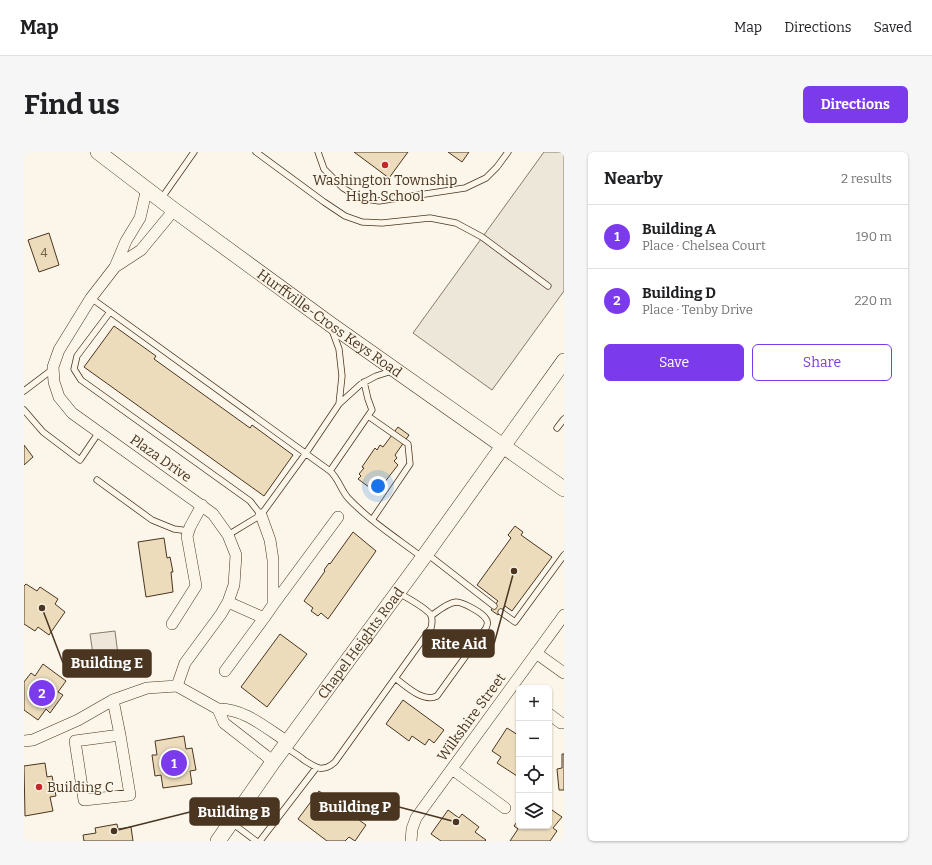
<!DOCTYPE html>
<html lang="en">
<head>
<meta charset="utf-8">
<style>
	:root { --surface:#fff; --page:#f6f6f6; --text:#202124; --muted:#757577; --line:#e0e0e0; --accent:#7c3aed }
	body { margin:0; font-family:Bitter,serif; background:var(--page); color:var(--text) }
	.controls { position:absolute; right:12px; bottom:12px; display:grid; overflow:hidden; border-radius:6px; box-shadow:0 1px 3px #0004 }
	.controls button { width:36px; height:36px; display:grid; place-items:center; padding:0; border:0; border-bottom:1px solid var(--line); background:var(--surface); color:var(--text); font:20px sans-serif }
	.you { position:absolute; left:354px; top:334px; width:14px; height:14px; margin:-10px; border:3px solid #fff; border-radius:50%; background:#1a73e8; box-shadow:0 0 0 6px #1a73e833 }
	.badge { display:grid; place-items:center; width:26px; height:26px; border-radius:50%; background:var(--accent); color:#fff; font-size:13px; font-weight:700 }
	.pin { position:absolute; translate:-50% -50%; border:2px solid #fff; box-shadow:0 1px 4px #0006 }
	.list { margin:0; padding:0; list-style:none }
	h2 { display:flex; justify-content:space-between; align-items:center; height:52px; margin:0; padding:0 16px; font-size:17px }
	h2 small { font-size:13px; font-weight:400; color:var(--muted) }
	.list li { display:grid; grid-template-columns:26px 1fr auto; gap:12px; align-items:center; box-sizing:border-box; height:64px; padding:0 16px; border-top:1px solid var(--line) }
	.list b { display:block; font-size:15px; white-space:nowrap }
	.list p { margin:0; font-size:13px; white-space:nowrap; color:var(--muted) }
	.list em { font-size:13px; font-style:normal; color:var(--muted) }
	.actions { display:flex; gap:8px; padding:12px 16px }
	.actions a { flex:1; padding:9px 0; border:1px solid var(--accent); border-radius:6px; text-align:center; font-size:14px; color:var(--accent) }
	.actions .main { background:var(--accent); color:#fff }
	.icon { flex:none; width:22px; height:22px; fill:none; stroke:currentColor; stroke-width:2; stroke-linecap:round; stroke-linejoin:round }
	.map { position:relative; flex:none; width:540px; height:689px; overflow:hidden; border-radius:6px }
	header { display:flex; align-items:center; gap:24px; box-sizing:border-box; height:56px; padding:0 20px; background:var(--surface); border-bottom:1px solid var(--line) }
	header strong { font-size:19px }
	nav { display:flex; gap:22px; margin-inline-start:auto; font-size:14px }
	.intro { display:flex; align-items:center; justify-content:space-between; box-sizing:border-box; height:96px; padding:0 24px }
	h1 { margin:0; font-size:28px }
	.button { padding:10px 18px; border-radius:6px; background:var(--accent); color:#fff; font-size:14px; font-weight:700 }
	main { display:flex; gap:24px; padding:0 24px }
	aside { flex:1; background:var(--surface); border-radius:6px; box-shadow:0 1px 3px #0004 }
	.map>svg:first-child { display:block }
</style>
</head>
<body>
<header>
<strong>Map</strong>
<nav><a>Map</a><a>Directions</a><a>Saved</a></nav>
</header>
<div class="intro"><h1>Find us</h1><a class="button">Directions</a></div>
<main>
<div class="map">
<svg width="540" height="689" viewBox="0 0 540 689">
	<rect width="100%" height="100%" fill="#fbf6e9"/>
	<!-- green -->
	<path fill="#ede6d9" stroke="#887966" d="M91,479L96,519L72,523L66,482Z"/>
	<!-- parking -->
	<path fill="#ede7d9" stroke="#887966" d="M520,0H540V139L468,238L389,181Z"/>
	<!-- building -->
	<path fill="#ecdcbc" stroke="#4a3520" d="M330,0H384L365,26Z
		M424,0H445L438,10Z
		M25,81L35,113L15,120L4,88Z
		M90,174L132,204L130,207L226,276L228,273L269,303L240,344L60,215Z
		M374,275L385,283L371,303L373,306L370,309L374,313L360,331L358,329L349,338L334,327L337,324L335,322L340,316L338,315L351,296L353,298L356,293L359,295Z
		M0,293L9,305L0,313Z
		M491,374L499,380L497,383L528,405L488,459L481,454L474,463L467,458L474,449L453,433L487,386L484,383Z
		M329,380L352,399L304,467L297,461L294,464L287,459L289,456L280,449L301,419L300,418L305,411L306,412Z
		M140,386L143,406L146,405L149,420H147L149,440L122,445L114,390Z
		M2,432L13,439L16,435L34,447L31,452L41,460L25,483L14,475L11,479L0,472V434Z
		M256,482L283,502L243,555L217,535Z
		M19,512L42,529L34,540L39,543L26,561L22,557L14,568L0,558V530L7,521L11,524Z
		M379,548L420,578L410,591L405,587L401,593L388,584L385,589L362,572Z
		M483,576L494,583L495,582V621L493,624L473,611L477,605L468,599Z
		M160,584L162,597L168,596L172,618L166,619L168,632L139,636L137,623L131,624L128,603H133L131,589Z
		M538,602H540V638H535L533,617L538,616Z
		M21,611L23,625L28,624L32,644L26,645L29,659L1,664L0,614Z
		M295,639L342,673L331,689L325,685L321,689H303L274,667Z
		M525,656L538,665L529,676L533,679L526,689H486L494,677L490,674L495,667V674H525Z
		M424,658L435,666L438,662L455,675L451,680L462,688L461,689H417L407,682Z
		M93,672L94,677L107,675L109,689H60L59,683L72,681L71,676Z"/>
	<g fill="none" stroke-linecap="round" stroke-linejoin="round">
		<!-- lane casing -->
		<g stroke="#4a3520" stroke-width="7">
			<path id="lane" d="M232,0L300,50L321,64L338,70L358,71L406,66L432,71L458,85L524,134
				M294,0L300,17L319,36L336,46L355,49L441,36L462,26L473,15L484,0
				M137,47L170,0
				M67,146L306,319C315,327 317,339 325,347C347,370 374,387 399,406
				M86,160L53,204L50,217L57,228L226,349L237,363
				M308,178L315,197L318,224L315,252
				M0,239L29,217
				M0,258L19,280L56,308L75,280
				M344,264L384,292L386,312L348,368
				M533,276L540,267
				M306,319L348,258L344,247L340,230
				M73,328L128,368L150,377L165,379
				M204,383L237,363L282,301L315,252L337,232L352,224L368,219
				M402,401L470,454
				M477,460L491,470L540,403
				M371,526C382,534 399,551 413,544L462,476C463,473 465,470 462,467C459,461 439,450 432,450C423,451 414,459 407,464
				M261,595C267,599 274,603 280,608C292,616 299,621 311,610L407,476C408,472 409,468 407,463C401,455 383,446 375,441
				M208,671L232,689
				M236,689L292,616"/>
		</g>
		<!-- street casing -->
		<g stroke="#4a3520" stroke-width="12">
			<path id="street" d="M123,36L116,66L102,89L91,115L67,146L35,198L29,215L30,230L35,245L48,261L189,362L204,383L212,403L210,433L204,450L197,462L161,511L153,534
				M91,115L117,98L150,58
				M204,450L240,466L249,453V408L246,388L237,363
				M249,453L314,365
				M148,472L172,434L163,384L166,375L178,353
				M512,501L540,521
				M201,519L240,466
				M89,548L96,583
				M194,557C220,556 243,577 264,590
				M525,562L537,571H540
				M96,583L106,643L60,648L51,589Z
				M0,589L9,588L54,568L89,548L123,536L153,534L194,557L200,571L241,603L249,610
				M428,617L481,656
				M387,689L388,677L392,666L540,463"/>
		</g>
		<!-- secondary casing -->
		<g stroke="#4a3520" stroke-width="16">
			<g id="secondary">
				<path id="s1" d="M74,0L150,58L306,172L540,337"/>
				<path id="s2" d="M194,689L249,610L399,406L540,209"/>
			</g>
		</g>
		<!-- lane -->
		<use href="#lane" stroke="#fbf6e9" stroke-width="5.5"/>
		<!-- street -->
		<use href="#street" stroke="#fbf6e9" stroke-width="11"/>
		<!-- secondary -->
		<use href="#secondary" stroke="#fbf6e9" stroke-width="15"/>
	</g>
	<!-- markers -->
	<g fill="#c62828" stroke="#fbf6e9" stroke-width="1.5">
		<circle cx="361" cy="13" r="4"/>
		<circle cx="15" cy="635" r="4"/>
	</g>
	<g text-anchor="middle" stroke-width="3" stroke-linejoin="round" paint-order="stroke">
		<!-- number labels -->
		<g font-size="12" fill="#725f47">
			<text x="20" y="105">4</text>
		</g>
		<!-- poi labels -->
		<g font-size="14" fill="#4a3520" stroke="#fbf6e9">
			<text x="361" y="33">Washington Township<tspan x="361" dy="16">High School</tspan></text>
			<text x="23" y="640" text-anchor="start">Building C</text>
		</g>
		<!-- street labels -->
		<g font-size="14" fill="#4a3520" stroke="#fbf6e9">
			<text dy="5" stroke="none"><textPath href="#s1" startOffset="288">Hurffville-Cross Keys Road</textPath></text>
			<text transform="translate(137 306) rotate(35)" y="5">Plaza Drive</text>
			<text dy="5" stroke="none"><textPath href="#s2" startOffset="244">Chapel Heights Road</textPath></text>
			<text transform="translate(447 565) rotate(-54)" y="5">Wilkshire Street</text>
		</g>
	</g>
	<!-- callouts -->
	<path fill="none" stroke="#4a3520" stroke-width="1.5" d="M490 419L470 492M18 456L39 511M432 670L375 655M90 679L166 660"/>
	<g fill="#4a3520" stroke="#fbf6e9" stroke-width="1.5">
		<circle cx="490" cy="419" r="4"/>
		<circle cx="18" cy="456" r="4"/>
		<circle cx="432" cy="670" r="4"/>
		<circle cx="90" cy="679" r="4"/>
	</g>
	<g fill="#4a3520" stroke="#4a3520" stroke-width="1.5">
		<rect x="399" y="478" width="71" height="27" rx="4"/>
		<rect x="39" y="498" width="88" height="27" rx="4"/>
		<rect x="287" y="641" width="88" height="27" rx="4"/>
		<rect x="166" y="646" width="89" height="27" rx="4"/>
	</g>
	<g font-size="15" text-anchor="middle" font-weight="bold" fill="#fff">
		<text x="435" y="497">Rite Aid</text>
		<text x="83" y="516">Building E</text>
		<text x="331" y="660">Building P</text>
		<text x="210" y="665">Building B</text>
	</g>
</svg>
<div class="controls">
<button>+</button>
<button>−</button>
<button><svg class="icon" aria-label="locate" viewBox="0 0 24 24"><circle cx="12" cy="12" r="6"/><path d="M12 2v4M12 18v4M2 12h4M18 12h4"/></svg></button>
<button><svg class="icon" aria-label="layers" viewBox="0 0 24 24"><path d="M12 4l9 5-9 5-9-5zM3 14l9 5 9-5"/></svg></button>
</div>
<div class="you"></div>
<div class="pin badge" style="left:150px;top:611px">1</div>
<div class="pin badge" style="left:18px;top:541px">2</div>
</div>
<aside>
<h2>Nearby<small>2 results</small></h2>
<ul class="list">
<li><span class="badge">1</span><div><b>Building A</b><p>Place · Chelsea Court</p></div><em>190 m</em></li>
<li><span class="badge">2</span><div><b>Building D</b><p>Place · Tenby Drive</p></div><em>220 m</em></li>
</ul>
<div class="actions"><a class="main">Save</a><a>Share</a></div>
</aside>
</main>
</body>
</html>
